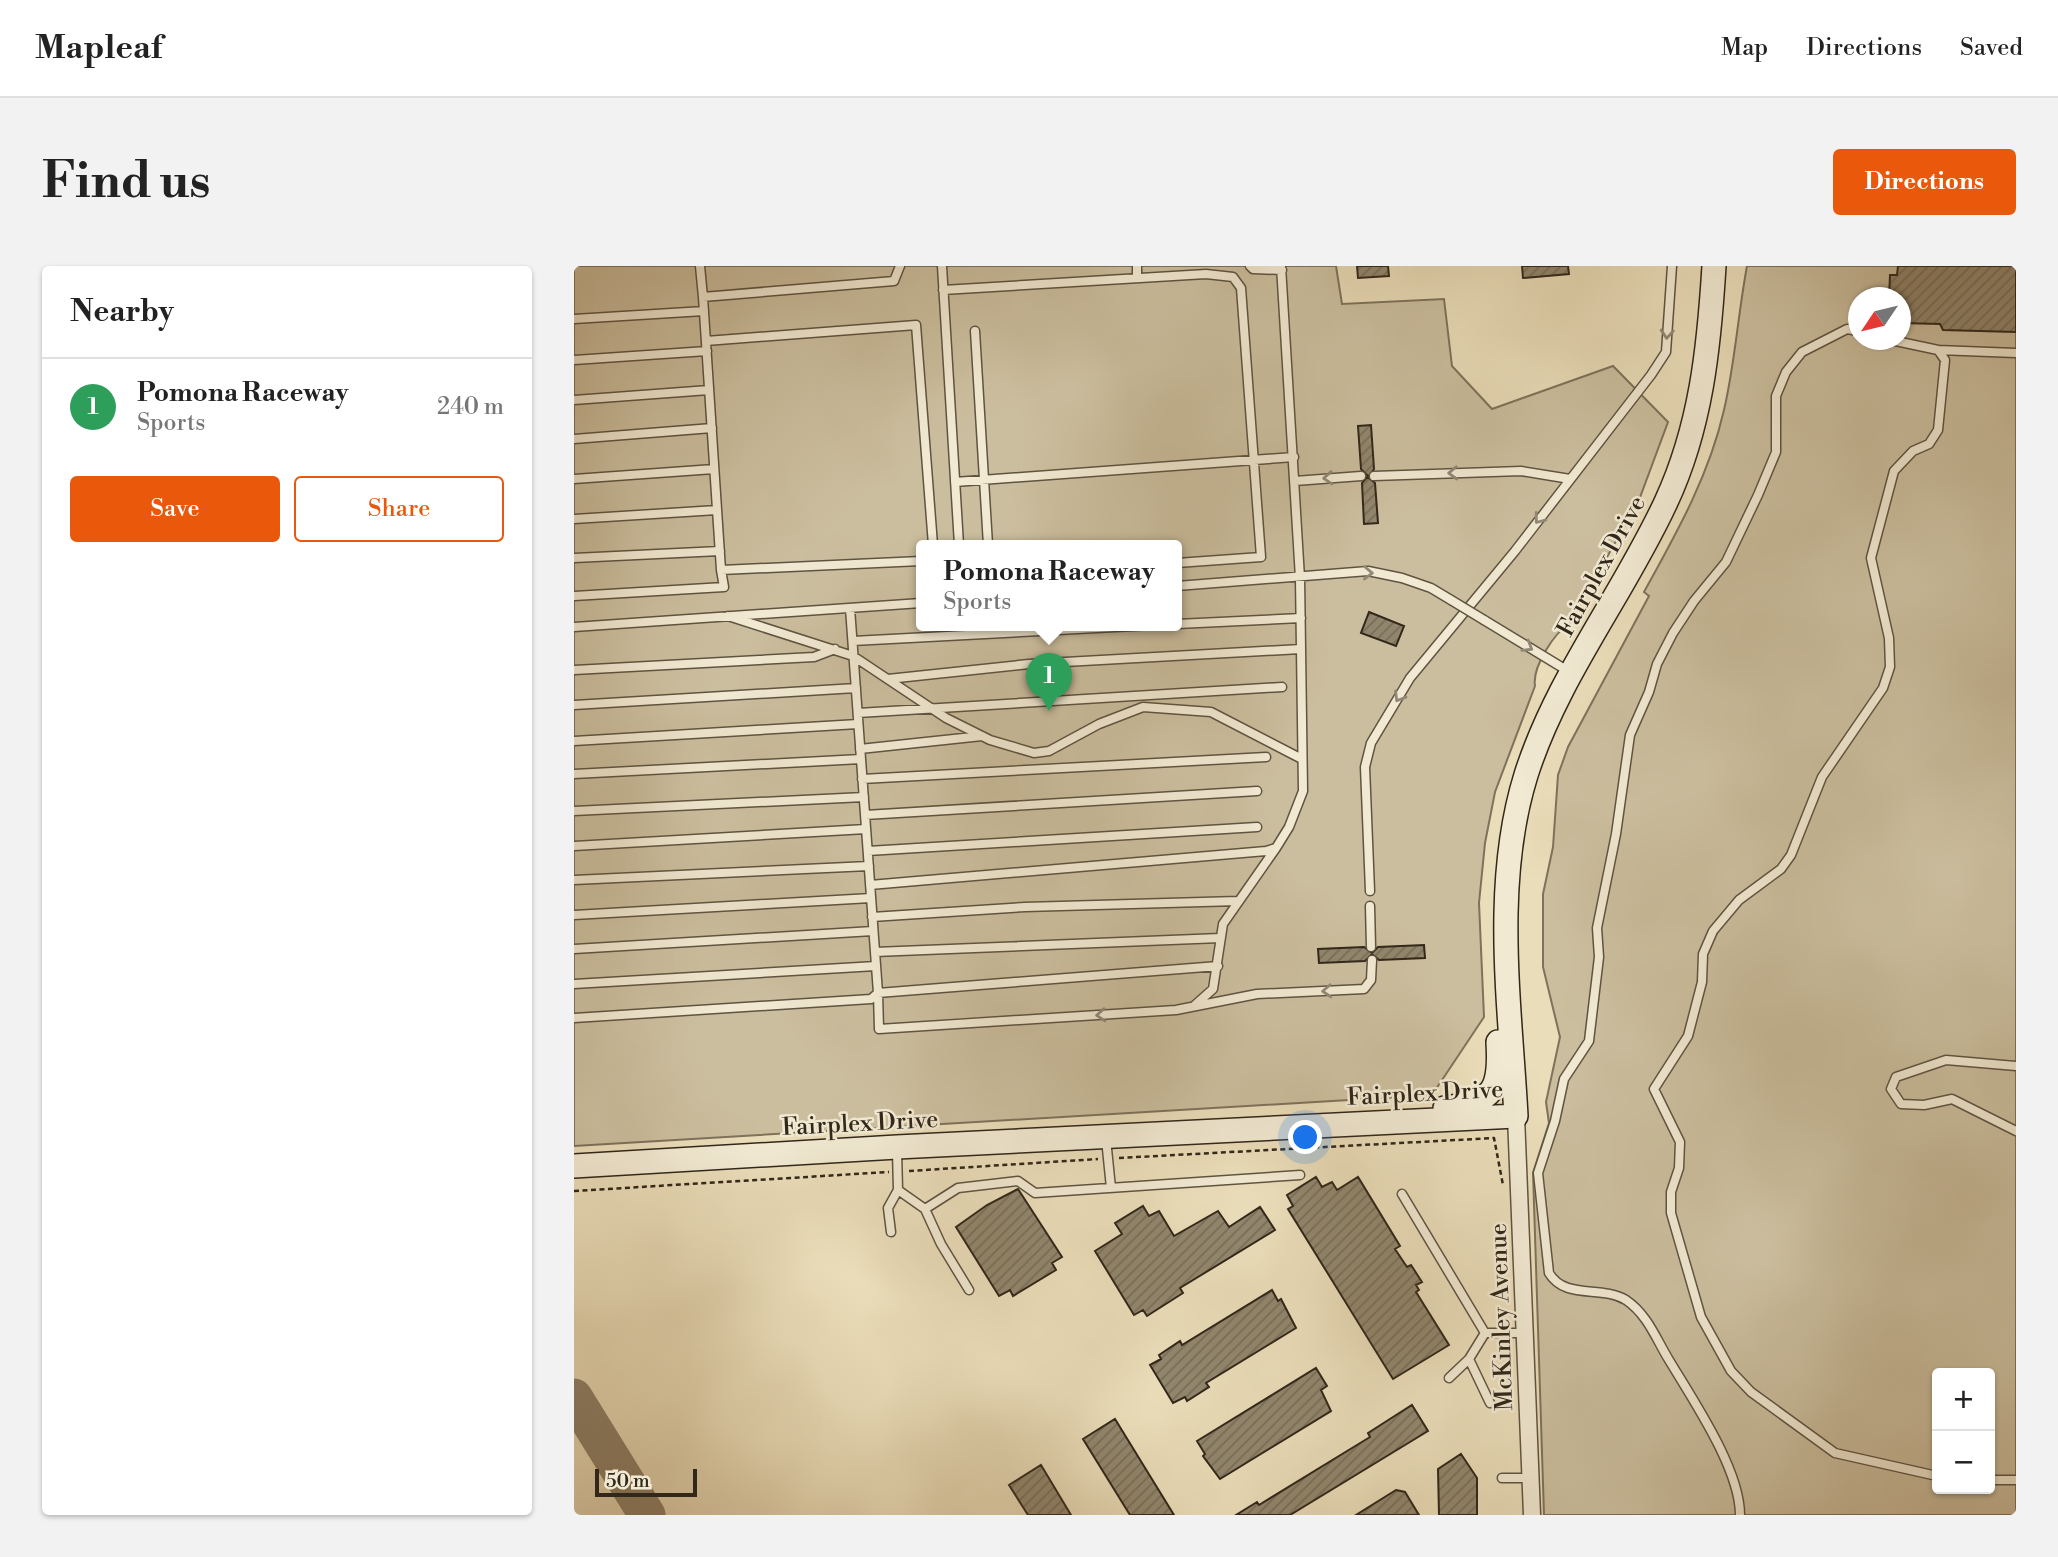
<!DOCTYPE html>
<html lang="en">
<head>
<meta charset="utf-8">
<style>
	:root { --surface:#fff; --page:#f2f2f2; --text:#222; --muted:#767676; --line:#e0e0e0; --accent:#ea580c }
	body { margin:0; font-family:"Libre Bodoni",serif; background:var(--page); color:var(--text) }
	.controls { position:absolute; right:21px; bottom:21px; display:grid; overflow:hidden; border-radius:7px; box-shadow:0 2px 5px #0004 }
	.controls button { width:63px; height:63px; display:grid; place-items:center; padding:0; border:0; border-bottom:2px solid var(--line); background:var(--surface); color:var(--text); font:35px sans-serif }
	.compass { position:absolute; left:1274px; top:21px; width:63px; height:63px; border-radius:50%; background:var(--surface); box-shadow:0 2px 5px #0004; rotate:235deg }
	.scale { position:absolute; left:21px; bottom:18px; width:102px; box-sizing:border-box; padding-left:7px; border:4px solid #31271a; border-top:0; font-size:19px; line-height:24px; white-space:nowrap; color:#31271a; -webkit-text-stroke:5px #f1e9d2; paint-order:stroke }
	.you { position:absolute; left:732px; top:872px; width:24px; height:24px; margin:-18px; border:5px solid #fff; border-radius:50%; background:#1a73e8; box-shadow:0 0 0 10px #1a73e833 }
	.badge { display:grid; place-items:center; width:46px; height:46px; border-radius:50%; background:var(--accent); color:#fff; font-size:23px; font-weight:700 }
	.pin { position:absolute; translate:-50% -58px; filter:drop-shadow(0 2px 4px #0008) }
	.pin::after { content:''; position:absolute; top:37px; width:24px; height:21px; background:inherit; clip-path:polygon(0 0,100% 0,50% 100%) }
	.popup { position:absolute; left:342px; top:274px; width:266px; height:91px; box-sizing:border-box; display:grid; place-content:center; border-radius:7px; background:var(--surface); filter:drop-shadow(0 2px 5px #0005); font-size:23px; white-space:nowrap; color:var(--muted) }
	.popup b { font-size:26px; color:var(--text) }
	.popup::after { content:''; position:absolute; left:50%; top:100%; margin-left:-14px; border:14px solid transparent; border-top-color:var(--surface) }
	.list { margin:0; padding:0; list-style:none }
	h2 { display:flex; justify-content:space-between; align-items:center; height:91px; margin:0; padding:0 28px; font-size:30px }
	h2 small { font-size:23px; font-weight:400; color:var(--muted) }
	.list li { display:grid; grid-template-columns:46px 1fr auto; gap:21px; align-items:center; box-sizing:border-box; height:98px; padding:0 28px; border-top:2px solid var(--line) }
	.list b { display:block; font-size:26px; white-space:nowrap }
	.list p { margin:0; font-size:23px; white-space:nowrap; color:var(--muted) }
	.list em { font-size:23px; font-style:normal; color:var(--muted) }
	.actions { display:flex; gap:14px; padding:21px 28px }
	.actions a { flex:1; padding:16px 0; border:2px solid var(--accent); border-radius:7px; text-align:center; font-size:24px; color:var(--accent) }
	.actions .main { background:var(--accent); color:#fff }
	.map { position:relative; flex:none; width:1442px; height:1249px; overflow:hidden; border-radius:7px }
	header { display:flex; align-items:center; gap:42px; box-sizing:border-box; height:98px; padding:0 35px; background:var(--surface); border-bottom:2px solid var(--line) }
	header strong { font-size:33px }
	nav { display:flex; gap:38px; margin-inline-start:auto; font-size:24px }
	.intro { display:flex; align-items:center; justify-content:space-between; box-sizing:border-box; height:168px; padding:0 42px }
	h1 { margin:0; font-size:49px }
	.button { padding:18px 32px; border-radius:7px; background:var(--accent); color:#fff; font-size:24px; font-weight:700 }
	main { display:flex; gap:42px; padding:0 42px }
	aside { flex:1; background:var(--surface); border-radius:7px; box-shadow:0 2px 5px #0004 }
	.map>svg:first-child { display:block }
</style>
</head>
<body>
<header>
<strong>Mapleaf</strong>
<nav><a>Map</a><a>Directions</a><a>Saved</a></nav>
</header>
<div class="intro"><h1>Find us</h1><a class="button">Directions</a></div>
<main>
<aside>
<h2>Nearby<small></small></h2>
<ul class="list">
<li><span class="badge" style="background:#2e9e5b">1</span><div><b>Pomona Raceway</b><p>Sports</p></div><em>240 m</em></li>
</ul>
<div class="actions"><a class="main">Save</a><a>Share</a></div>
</aside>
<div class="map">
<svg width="1442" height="1249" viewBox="0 0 1442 1249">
	<defs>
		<pattern id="building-hatch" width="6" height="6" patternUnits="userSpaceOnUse" patternTransform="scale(1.75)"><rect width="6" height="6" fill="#91866d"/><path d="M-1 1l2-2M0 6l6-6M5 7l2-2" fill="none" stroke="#776e59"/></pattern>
	</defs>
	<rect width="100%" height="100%" fill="#eaddb9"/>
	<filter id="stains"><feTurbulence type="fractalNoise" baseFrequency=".00286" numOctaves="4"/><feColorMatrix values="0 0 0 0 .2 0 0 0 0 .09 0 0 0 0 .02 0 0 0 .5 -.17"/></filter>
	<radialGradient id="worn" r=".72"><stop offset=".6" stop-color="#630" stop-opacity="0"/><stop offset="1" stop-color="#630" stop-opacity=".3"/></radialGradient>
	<!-- green -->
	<path fill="#cbbe9e" stroke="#7e725c" stroke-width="2" fill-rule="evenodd" d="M0,0H762L768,38L870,33L878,100L918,143L1039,100L1094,156L1065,234L996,357C980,367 958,401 961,420L921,526L911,577L905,637L910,751L858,829L0,880ZM347,279H603V359H347Z
		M1173,0H1442V1249H970L959,907L975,857L972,836L986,771L969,701V628L979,581L984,509L994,481L1075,330L1070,326C1102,268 1135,210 1150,144C1161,97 1164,48 1173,0ZM1284,32H1326V74H1284ZM1363,1107H1416V1223H1363Z"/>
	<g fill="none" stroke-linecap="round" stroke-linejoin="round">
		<!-- taxiway -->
		<path stroke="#8e826a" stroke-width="37" d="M0,1131L73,1249"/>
	</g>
	<!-- building -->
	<path fill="url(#building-hatch)" stroke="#31271a" stroke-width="2" d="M783,0H814L815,10L784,12Z
		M948,0H994L995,8L949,12Z
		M1324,0H1442V66L1369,64L1366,58L1326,57V32H1315L1316,9H1323Z
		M797,159L800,203L794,211L801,217L804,257L790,258L788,217L794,210L787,203L784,160Z
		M795,346L830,360L822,380L787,367Z
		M850,679L851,692L805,694L798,688L791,695L745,697L744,683L790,681L798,687L804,681Z
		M742,911L748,921L758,916L763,924L784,911L826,980L821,983L833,1001L837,999L848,1016L842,1019L845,1024L842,1026L875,1079L819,1113L714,943L719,940L713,929Z
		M444,923L488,991L478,997L482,1004L439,1030L436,1024L425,1030L382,961L413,939Z
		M569,940L575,950L585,945L600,970L644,945L655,961L686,941L701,964L606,1022L609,1027L573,1050L569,1044L560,1049L521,985L548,968L541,957Z
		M698,1024L704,1035L707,1033L722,1062L632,1117L635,1121L613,1135L611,1131L599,1137L576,1099L587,1093L585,1089L606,1075L608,1079Z
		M742,1102L753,1120L747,1124L757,1145L646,1213L629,1190L631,1188L623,1175Z
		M838,1139L854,1165L716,1249H662L683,1236L685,1239L796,1171L794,1167Z
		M541,1153L600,1249H556L509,1173Z
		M887,1188L903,1212V1249H865L864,1203Z
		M467,1199L497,1249H454L435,1219Z
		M822,1224L831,1226L845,1249H782Z"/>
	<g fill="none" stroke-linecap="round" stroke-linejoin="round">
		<!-- lane casing -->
		<g stroke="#5f5442" stroke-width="11">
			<path id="lane" d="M126,0L129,31
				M326,0L320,15L129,31L147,304L347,295
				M368,0L385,279
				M563,0V12
				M676,0L679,3L708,4
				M369,24L632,8L659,11L667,22L687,291L603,297
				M0,53L130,45
				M401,65L414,279
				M1317,74L1364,84L1371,94L1364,164L1355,178L1339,185L1320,205L1297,292L1315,372L1316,401L1309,422L1248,511L1217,589L1207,603L1165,634L1139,665L1129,688L1128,716L1114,770L1080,823L1106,876L1105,902L1097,926V947L1127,1051L1157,1105L1177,1126L1261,1187L1363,1210
				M132,75L342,59L359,279
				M1364,84L1442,87
				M0,94L133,85
				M0,134L135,124
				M0,173L138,162
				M800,210L947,205L996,213
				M0,213L140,203
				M721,215L787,210
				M381,216L720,191
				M0,253L143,244
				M0,292L146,285
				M603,320L794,305L828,312L857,322L877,334
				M0,330L150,321L147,304
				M154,350L279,390L372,452L416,474L460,487L475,485L525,458L569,441L637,446L726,492
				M910,354L994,405
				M603,358L727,352
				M0,361L347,337
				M279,375L579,359
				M0,404L240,391L261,383
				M314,413L455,398L727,383
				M0,439L282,422
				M284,447L708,421
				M0,475L284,458
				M286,483L408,470
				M0,508L287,493
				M288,513L692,491
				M0,545L290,531
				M291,549L683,525
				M0,580L292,563
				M294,585L683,561
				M0,614L295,600
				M296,619L692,585L702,582L715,561L729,525L726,312L707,0
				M796,625L791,501L797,477L836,412L941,285L1077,109L1092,86L1098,0
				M796,640L797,681
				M0,649L297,632
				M298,651L451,641L664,635
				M0,683L299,665
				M301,686L646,672
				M644,700L304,727L305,763L602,744L683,728L790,723L797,714L798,694
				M0,718L302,700
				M621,739L639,723L649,658L702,582
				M0,752L297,733L304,727L276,342
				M1442,800L1372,794L1322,811L1317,823L1327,838L1350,839L1378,833L1442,865
				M532,873L537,922
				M323,885L324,924L351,943L384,922L444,915L461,927L726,909
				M828,928L911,1067
				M351,943L367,978L395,1024
				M317,966L314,942L324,924
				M911,1067L895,1093L916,1137
				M911,1067H950
				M875,1112L895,1093
				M928,1212H956
				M1416,1214H1442
				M1166,1249C1166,1203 1119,1134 1095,1094C1082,1073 1074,1049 1052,1034C1027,1019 991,1034 975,1007L964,907L981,855L990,813L1015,775L1025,691L1023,662L1042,568L1056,469L1075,426L1083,398L1099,367L1120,335L1152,296L1184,229L1202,186V130L1212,106L1228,86L1273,63L1284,65"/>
		</g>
		<!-- street casing -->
		<g stroke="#5f5442" stroke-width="19">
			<path id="street" d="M942,850L958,1249"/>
		</g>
		<!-- secondary casing -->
		<g stroke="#31271a" stroke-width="26">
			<path id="secondary" d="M871,842C920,836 927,824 924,776
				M0,900L323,881L942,850C936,739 918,618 952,509C983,411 1049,329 1092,236C1127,161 1135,82 1140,0"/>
		</g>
		<!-- path -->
		<path stroke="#31271a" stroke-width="2.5" stroke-dasharray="5 3.5" stroke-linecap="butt" d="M545,892L920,872L929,919
			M335,905L524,893
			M0,925L315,906"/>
		<!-- lane -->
		<use href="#lane" stroke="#f1e9d2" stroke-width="8"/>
		<!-- street -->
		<use href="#street" stroke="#f1e9d2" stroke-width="16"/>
		<!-- secondary -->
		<use href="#secondary" stroke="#f1e9d2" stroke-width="23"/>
		<!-- lane-bridge casing -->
		<g stroke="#5f5442" stroke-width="11" stroke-linecap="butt">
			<path id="lane-bridge" d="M877,334L910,354"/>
		</g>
		<!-- lane-bridge -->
		<use href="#lane-bridge" stroke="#f1e9d2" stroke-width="8"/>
	</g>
	<!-- one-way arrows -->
	<defs><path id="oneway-chevron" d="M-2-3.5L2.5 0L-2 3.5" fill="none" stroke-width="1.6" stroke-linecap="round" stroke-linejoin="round" transform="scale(1.75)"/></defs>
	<g stroke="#918876">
		<use href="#oneway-chevron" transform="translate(1093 68) rotate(94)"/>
		<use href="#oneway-chevron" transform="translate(879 207) rotate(178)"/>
		<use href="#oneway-chevron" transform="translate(754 212) rotate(176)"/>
		<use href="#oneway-chevron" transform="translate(965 253) rotate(127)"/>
		<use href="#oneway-chevron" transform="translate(794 307) rotate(2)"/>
		<use href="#oneway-chevron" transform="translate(954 381) rotate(31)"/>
		<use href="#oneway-chevron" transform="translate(825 431) rotate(121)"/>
		<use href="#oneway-chevron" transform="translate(753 725) rotate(177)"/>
		<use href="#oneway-chevron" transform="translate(527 749) rotate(176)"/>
	</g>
	<g text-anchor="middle" stroke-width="5" stroke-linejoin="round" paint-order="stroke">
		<!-- street labels -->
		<g font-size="24" fill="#31271a" stroke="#f1e9d2">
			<text transform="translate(1027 300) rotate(-61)" y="8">Fairplex Drive</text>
			<text transform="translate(851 827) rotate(-3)" y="8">Fairplex Drive</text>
			<text transform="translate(286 857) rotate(-3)" y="8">Fairplex Drive</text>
			<text transform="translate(927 1051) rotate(-92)" y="8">McKinley Avenue</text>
		</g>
	</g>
	<rect width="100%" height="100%" filter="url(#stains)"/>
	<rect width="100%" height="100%" fill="url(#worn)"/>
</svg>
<div class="controls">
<button>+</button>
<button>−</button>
</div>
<svg class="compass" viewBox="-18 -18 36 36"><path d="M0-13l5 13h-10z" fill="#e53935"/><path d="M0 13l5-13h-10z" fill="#767676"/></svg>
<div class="scale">50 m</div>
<div class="you"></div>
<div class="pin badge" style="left:475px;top:445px;background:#2e9e5b">1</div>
<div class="popup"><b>Pomona Raceway</b>Sports</div>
</div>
</main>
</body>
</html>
